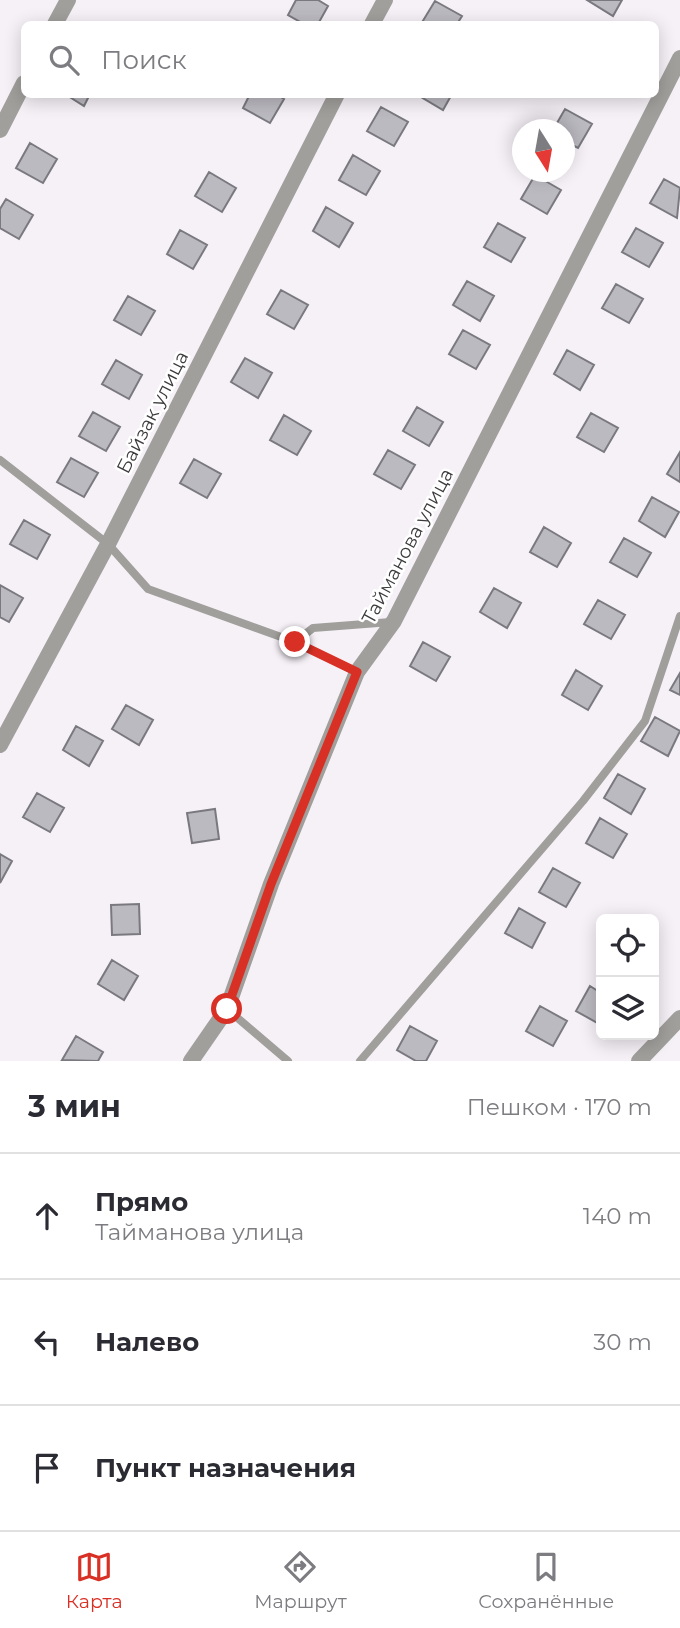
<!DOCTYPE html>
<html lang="ru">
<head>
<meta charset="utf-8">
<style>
	:root { --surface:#fff; --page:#f7f7f7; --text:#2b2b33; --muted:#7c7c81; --line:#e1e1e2; --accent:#d93025 }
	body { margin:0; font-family:Montserrat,sans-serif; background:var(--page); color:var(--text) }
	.controls { position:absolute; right:21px; bottom:21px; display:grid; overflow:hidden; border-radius:10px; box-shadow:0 4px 18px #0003 }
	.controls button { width:63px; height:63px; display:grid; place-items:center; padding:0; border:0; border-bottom:2px solid var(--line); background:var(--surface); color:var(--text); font:35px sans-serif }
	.compass { position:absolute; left:512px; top:119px; width:63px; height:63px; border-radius:50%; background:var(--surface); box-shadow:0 4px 18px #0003; rotate:169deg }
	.stop { position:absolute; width:21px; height:21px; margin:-16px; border:5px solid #d93025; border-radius:50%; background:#fff }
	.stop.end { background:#d93025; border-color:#fff; box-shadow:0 2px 7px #0008 }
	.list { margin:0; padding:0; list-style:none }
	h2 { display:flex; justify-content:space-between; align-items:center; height:91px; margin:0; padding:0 28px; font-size:30px }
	h2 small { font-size:23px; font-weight:400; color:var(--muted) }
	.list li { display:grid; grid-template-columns:46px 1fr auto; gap:21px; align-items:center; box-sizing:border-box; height:126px; padding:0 28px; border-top:2px solid var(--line) }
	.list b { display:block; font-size:26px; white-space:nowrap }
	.list p { margin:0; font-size:23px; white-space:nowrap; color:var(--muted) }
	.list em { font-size:23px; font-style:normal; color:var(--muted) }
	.icon { flex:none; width:38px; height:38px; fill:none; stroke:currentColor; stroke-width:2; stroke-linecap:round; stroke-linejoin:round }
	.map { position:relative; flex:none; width:680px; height:1061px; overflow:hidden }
	.search { position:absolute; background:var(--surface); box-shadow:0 4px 18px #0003; left:21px; right:21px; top:21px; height:77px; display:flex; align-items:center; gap:18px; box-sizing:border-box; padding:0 24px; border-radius:10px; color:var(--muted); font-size:26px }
	.sheet { height:469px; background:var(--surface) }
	nav { display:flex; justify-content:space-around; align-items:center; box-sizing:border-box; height:98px; border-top:2px solid var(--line); background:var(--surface); font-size:19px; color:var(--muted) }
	nav a { display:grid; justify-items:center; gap:4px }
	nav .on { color:var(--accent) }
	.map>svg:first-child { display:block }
</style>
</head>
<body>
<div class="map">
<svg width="680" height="1061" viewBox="0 0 680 1061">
	<rect width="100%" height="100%" fill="#f6f1f7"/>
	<!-- building -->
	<path fill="#bcbac1" stroke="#7a797f" stroke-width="2" d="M296,0H318L328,6L318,24H304L288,15Z
		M587,0H622L613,16Z
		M435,1L462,16L457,24H421Z
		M65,94H90L84,106Z
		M250,94H276L284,99L270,123L243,108Z
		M416,94H452L443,110Z
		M381,107L408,122L394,146L367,131Z
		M565,109L592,124L578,148L564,141V130H553Z
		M30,143L57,159L43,183L16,168Z
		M353,155L380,171L366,195L339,180Z
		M209,172L236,188L222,212L195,196Z
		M535,175L561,190L547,214L521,199Z
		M664,179L680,188L677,218L650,203Z
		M6,199L33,215L19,239L0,228V209Z
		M326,207L353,223L339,247L313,231Z
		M498,223L525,238L511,262L484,247Z
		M636,228L663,243L649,267L622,252Z
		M180,230L207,245L193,269L167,254Z
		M467,281L494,296L480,321L453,305Z
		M616,284L643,299L629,323L602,308Z
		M281,290L308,305L294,329L267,314Z
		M128,296L155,311L141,335L114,320Z
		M463,330L490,345L476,369L449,354Z
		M567,350L594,365L580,390L554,374Z
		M245,358L272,373L258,398L231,382Z
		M116,360L142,375L129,399L102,384Z
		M417,407L443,422L429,446L403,431Z
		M93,412L120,427L106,451L79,436Z
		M591,413L618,428L604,452L577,437Z
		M284,415L311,431L297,455L270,440Z
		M388,450L415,465L401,489L374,474Z
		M680,452V482L667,474Z
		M71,458L98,473L84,497L57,482Z
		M194,459L221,474L207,498L180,483Z
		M652,497L679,512L665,537L639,521Z
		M24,520L50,535L37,559L10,544Z
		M544,527L571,543L557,567L530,552Z
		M624,538L651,553L637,577L610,562Z
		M0,585L23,598L9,622L0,617Z
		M494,588L521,603L507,628L480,612Z
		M598,600L625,615L611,639L584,624Z
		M423,642L450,657L436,681L410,666Z
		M576,670L602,686L588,710L562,695Z
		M680,673V695L670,690Z
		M126,705L153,720L139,745L112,729Z
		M655,717L680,731L668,756L641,741Z
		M76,726L103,741L89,766L63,750Z
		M618,774L645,789L631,814L604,798Z
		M37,793L64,808L50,832L23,817Z
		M215,809L219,839L192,843L187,813Z
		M600,818L627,834L613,858L586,843Z
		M0,854L12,861L0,883Z
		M553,868L580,883L566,907L539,892Z
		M139,904L140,934L112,935L111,905Z
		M519,908L545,923L532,948L505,933Z
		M112,960L138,976L124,1000L98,984Z
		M590,986L601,993V1025L576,1011Z
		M540,1006L567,1021L553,1046L526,1031Z
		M410,1026L437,1041L426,1061H416L397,1050Z
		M76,1036L103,1052L98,1061L62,1060Z"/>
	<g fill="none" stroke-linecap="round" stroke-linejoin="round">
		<!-- service -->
		<path stroke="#a09f9c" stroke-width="8" d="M0,460L108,544L148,589L295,642L357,672
			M295,642L313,628L391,622
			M227,1009L288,1061
			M360,1061L583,801L645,721L680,616"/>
		<!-- minor -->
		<path stroke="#a09f9c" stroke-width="16" d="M55,24L68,0
			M372,24L385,0
			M0,130L24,83
			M0,745L108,544L337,94
			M191,1061L227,1009L271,884L357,672L394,621L680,58
			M639,1061L680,1018"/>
	</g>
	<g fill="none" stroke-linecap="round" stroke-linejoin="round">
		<!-- route -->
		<path stroke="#d93025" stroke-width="9" d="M227,1009L271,884L357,672L295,642"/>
	</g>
	<g text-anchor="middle" stroke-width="5" stroke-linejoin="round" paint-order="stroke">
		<!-- street labels -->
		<g font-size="19" fill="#3c3a3c" stroke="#fff">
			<text transform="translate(152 412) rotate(-63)" y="7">Байзак улица</text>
			<text transform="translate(407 546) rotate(-62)" y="7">Тайманова улица</text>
		</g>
	</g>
</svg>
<div class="controls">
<button><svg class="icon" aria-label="locate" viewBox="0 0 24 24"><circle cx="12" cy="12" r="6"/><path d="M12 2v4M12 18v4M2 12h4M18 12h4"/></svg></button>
<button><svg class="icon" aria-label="layers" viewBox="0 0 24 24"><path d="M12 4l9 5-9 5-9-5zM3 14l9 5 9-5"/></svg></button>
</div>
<svg class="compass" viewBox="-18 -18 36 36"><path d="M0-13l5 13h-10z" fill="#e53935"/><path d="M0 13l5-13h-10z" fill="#7c7c81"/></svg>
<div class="stop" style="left:227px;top:1009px"></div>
<div class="stop end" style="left:295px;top:642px"></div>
<div class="search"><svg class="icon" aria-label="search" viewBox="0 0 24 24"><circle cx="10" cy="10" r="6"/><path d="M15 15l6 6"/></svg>Поиск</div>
</div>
<section class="sheet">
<h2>3 мин<small>Пешком · 170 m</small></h2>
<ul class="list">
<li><svg class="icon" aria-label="ahead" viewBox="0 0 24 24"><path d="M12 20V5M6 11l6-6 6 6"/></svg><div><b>Прямо</b><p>Тайманова улица</p></div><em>140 m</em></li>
<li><svg class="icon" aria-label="left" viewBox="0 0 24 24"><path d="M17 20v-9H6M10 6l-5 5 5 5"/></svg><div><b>Налево</b></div><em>30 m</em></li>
<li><svg class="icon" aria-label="arrive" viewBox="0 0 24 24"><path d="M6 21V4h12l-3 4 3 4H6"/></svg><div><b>Пункт назначения</b></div></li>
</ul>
</section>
<nav>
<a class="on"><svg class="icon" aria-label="map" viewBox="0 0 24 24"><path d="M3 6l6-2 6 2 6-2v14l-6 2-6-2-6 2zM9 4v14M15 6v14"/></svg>Карта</a>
<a><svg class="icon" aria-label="directions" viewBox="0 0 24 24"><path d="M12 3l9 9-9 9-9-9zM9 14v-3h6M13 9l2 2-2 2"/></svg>Маршрут</a>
<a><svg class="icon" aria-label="saved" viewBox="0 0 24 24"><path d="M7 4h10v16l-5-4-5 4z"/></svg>Сохранённые</a>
</nav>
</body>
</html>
